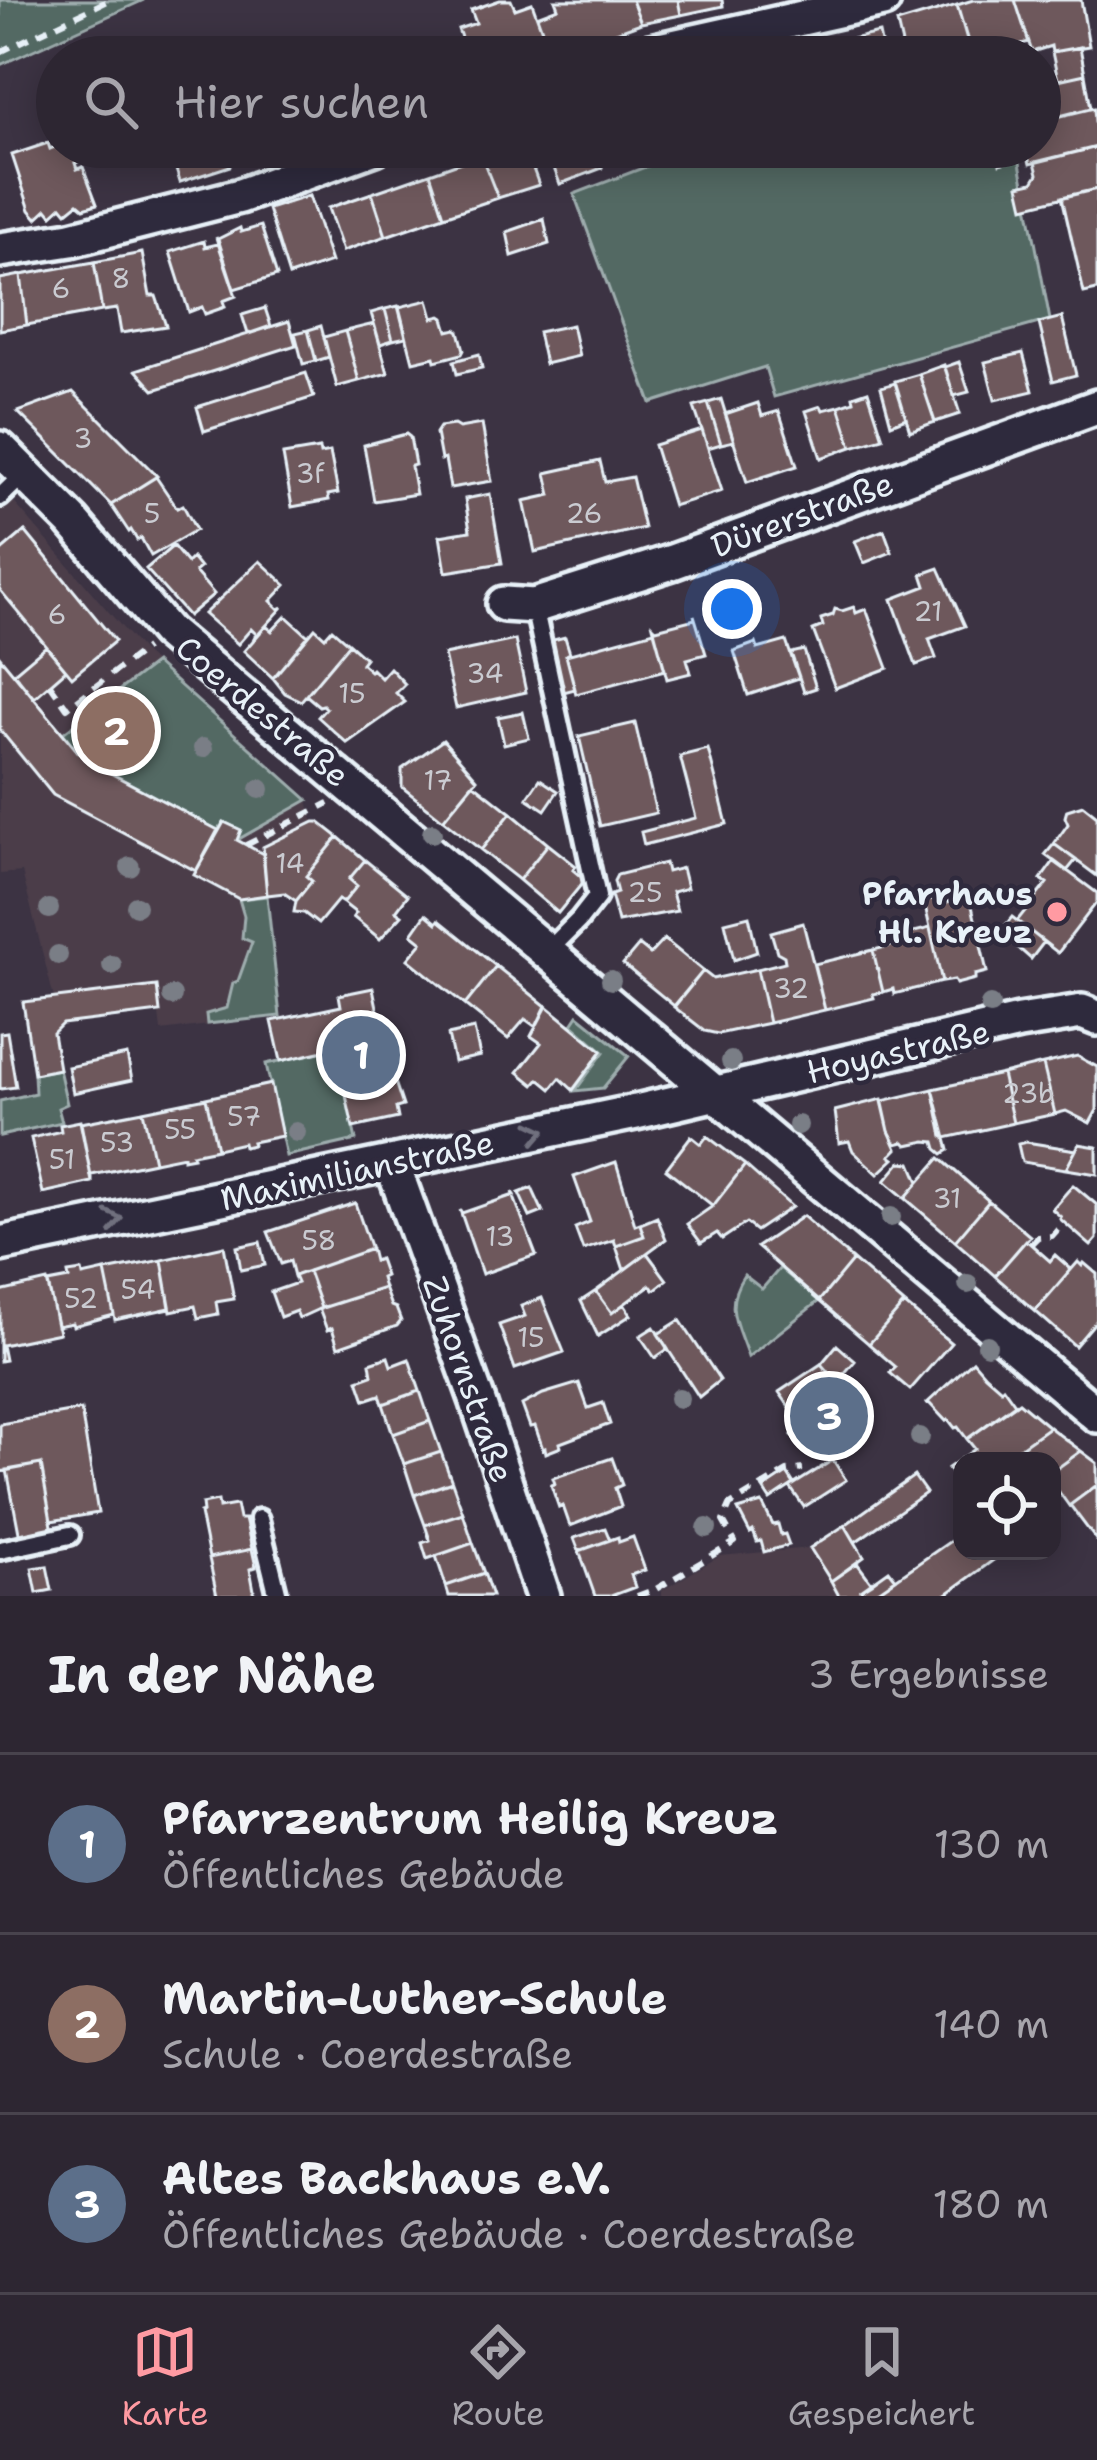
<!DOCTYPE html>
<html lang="de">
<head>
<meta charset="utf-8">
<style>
	:root { --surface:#2d2632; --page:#352e3a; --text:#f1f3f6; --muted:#a7a5ac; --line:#48434d; --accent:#ff9aa2 }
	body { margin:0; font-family:"Shantell Sans",sans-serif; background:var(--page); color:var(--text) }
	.controls { position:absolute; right:36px; bottom:36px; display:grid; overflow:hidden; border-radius:24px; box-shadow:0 6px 30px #0003 }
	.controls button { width:108px; height:108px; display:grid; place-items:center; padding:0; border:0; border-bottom:3px solid var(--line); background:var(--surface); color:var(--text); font:60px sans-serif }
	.you { position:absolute; left:732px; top:609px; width:42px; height:42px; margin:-30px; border:9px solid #fff; border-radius:50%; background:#1a73e8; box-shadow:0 0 0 18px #1a73e833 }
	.badge { display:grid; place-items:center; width:78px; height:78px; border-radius:50%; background:var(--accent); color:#fff; font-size:39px; font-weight:700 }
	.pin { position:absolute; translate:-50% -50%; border:6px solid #fff; box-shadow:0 3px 12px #0006 }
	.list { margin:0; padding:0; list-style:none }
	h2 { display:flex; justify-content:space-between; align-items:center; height:156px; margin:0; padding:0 48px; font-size:51px }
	h2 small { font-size:39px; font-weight:400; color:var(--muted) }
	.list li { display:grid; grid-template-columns:78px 1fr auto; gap:36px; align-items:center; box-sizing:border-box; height:180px; padding:0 48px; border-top:3px solid var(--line) }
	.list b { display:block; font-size:45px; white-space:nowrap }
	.list p { margin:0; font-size:39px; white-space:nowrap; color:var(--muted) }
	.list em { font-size:39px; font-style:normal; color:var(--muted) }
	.icon { flex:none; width:66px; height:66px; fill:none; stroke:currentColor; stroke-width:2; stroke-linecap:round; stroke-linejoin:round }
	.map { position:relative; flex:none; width:1097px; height:1596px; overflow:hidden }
	.search { position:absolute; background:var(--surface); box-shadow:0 6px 30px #0003; left:36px; right:36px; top:36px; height:132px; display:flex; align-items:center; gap:30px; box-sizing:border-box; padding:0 42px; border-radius:66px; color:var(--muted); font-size:45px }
	.sheet { height:696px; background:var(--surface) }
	nav { display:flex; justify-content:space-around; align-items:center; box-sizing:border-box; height:168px; border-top:3px solid var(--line); background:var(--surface); font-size:33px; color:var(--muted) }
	nav a { display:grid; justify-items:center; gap:6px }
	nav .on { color:var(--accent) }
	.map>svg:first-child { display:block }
</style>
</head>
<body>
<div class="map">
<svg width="1097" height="1596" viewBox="0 0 1097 1596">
	<rect width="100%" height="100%" fill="#3c3343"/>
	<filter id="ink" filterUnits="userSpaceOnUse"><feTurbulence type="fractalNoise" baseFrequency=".00833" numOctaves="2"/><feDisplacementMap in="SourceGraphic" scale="24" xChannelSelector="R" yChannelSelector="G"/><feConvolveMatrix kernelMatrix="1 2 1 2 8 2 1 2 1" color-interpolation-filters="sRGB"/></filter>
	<g filter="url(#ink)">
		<!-- built -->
		<path fill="#4b3e4a" d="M0,486L146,655L308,800L313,821L263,847L280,1016L161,1031L156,986L54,998L22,872L0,874Z
			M810,1548L839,1596H662L661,1591L720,1556Z"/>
		<!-- green -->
		<path fill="#536964" stroke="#9eadae" stroke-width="3" d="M0,0H144L0,65Z
			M708,147H1017L1050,320L774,397L765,367L651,403L574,194L674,156Z
			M155,663L308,800L237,840L240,830L224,822L218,830L84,759L63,733Z
			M267,896L280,1016L207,1024L206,1014L227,1008L233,983L238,981L252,942L242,938L244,916L239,899Z
			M578,1015L629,1056L603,1088L575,1091L604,1052L572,1024Z
			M336,1048L356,1140L286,1156L266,1064Z
			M59,1069L67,1104L58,1108L62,1122L0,1136V1101L35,1093L34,1074Z
			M780,1268L819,1301L748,1357C737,1323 723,1307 744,1275L762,1289Z"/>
		<!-- building -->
		<path fill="#6e595c" stroke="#e8f1f8" stroke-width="3" d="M500,0H511L515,9L532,3L551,55L468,57L458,29L476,23L471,10Z
			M555,0H632L641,23L572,48L571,45L550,52L537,16L558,8Z
			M632,0H678L681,15L641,23Z
			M678,0H722L723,6L681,15Z
			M973,0H1015L1029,42L972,57L957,5Z
			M1015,0H1081L1089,46L1052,52L1051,46L1032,52Z
			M957,5L971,52L953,57H905L897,23Z
			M879,33L884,57H813L811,48Z
			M804,44L807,57H742V56Z
			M1080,47L1085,74L1058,80L1052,52Z
			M1085,74L1091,108L1040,121V84Z
			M1094,108L1097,147L1030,164L1028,156L1000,164L996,147H1040V121Z
			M48,143L50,149L57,146L86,147L89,158L75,163L77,169L83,167L97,204L84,208L78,203L67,212L62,206L52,215L47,209L37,218L30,210L12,155Z
			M169,147H224L230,166L180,182Z
			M493,147H525L539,185L498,198L481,155L494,151Z
			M546,147H595L602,168L560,184Z
			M1097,147V189L1024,207L1019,185L1033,182L1038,174L1035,162Z
			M481,155L498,198L444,216L430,173Z
			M430,173L444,216L386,236L372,193Z
			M1097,189V290L1084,293L1062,197Z
			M372,193L386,236L343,251L328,208Z
			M309,196L331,262L289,276L268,209Z
			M544,219L549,244L512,256L507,232Z
			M261,226L277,276L234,289L218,239L240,228L241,232Z
			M216,237L236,296L223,301L225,307L205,314L202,307L189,312L170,252L204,241L205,247L218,244Z
			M142,253L150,296H156L166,326L121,333L117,309L102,311L94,262Z
			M94,262L102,311L27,325L21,275Z
			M21,275L27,325L0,330V279Z
			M428,300L433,318L441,316L444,318L448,331L456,329L459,331L464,350L462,354L435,361L434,357L413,362L399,307Z
			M398,306L406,337L393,340L385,309Z
			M265,308L271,326L248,334L242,315Z
			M385,309L393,340L380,344L371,313Z
			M1062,317L1076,375L1053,381L1039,323Z
			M289,321L296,345L154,390L136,370Z
			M374,324L388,373L359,381L345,331Z
			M572,325L579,356L545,364L538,332Z
			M321,326L329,357L316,361L308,330Z
			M308,330L316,361L303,364L295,333Z
			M345,331L359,381L337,387L324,337Z
			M1023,353L1033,391L995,400L985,362Z
			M479,354L482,368L457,374L454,361Z
			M959,362L969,392L954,396L945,367Z
			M944,365L960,414L935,422L919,374Z
			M306,373L314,397L204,431L197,407Z
			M919,374L935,422L910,431L895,381Z
			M895,383L906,418L891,424L881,387Z
			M868,391L883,438L852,447L839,406L854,401L853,396Z
			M73,392L157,476L111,505L18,412Z
			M721,399L734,441L721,444L708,403Z
			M708,403L721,444L708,448L694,407Z
			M758,403L762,416L779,411L797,466L747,482L725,414Z
			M821,406L823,410L839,406L852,447L821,458L806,411Z
			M482,424L492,481L450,488L445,459L441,460L436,433L440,427L454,425L459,428Z
			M702,430L722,491L673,506L654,445Z
			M406,434L410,437L415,465L411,466L416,494L374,501L364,445Z
			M319,449L320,454L330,452L338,493L328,495L329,500L292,507L283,455Z
			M600,461L605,482L632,477L644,528L535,552L524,501L551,495L546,473Z
			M156,477L177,508L183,505L196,530L151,556L141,538L137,540L131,530L129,532L111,505Z
			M490,494L502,563L446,572L440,536L470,531L465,499Z
			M884,530L892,552L864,563L855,541Z
			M25,531L115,641L72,677L0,590V552Z
			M173,546L187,563L192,558L200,568L195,572L214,594L188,616L146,569Z
			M260,561L286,585L271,601L279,609L283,607L253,640L256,634L251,629L238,644L204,614Z
			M939,568L965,626L929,639L936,658L916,665L892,599L926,586L922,574Z
			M854,607L856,613L866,609L888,668L835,688L813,630L823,626L821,619L833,615L835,609L842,611Z
			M694,615L706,654L687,659L691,673L667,679L653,626L656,629L695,619Z
			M286,616L308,636L273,678L244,651L266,626L272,631Z
			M315,628L325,637L332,629L349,644L301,701L285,693L273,678Z
			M654,631L665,670L576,694L566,655Z
			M565,637L570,653L566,655L575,689L560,693L549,641Z
			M515,640L526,692L456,708L444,655Z
			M786,641L799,678L748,695L734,651L756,643L758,649Z
			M349,644L365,658L361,663L370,671L372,669L381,678L390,668L405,684L396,693L405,702L347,743L318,717L326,708L323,705L319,706L306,695Z
			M46,646L66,670L34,698L14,673Z
			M804,650L816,688L804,692L791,653Z
			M0,657L84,759L218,830L196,871L53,795L0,730Z
			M523,712L529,738L504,744L498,717Z
			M635,723L656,813L600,826L579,736Z
			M443,740L477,779L443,820L402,787V769Z
			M708,749L727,824L644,845L641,832L696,818L680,756Z
			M540,779L558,791L545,810L527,798Z
			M473,783L511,813L481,850L443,820Z
			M1083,805L1097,816V876L1054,844L1068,824L1065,817L1067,810Z
			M511,813L548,844L519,880L481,850Z
			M224,822L241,830L237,840L263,854L267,895L239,899L194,875Z
			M314,822H319L338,837L306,876L312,881L296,901L284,893L267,895L263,847Z
			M338,837L365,860L349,879L357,886L343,903L338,900L318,924L304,913L294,912L296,901L312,881L306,876Z
			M548,844L576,866L573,870L585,880L558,913L519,880Z
			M1054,844L1076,860L1067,871L1045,855Z
			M365,860L408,895L396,911L402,915L380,939L353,917L356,913L343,903L357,886L349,879Z
			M1054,861L1097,893V902L1058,953L1017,921L1047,883L1041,879Z
			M665,863L667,872L682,868L687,888L672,892L677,911L618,922L611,895L617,893L614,881L617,875Z
			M945,896L947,902L970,897L987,972L975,975V979L956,984L954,980L942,982L924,901Z
			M426,914L437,923L439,920L496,966L465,1005L408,959L422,942L412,934Z
			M749,916L757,952L734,960L725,922Z
			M1012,917L1044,942L1031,959L1000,932Z
			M803,923L825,1010L769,1023L757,969L785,962L784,956L777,952L771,932Z
			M930,928L942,982L894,994L893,989L883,992L873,950L912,941L910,933Z
			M664,939L703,971L674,1006L623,964L639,945L650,954Z
			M873,950L883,992L873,994L874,998L825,1010L814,964Z
			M496,966L546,1006L536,1027L525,1019L508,1039L465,1005Z
			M757,969L769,1023L718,1034L705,1031L674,1007L703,971L713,979Z
			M157,986L160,1012L62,1024L53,1033L59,1069L34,1074L23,1002Z
			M373,988L380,1022L389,1020L395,1046L383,1048L388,1071L391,1070L403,1106L396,1108L398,1118L353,1128L336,1048L281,1061L272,1021L341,1006L339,995Z
			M547,1006L602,1051L573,1090L560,1078L551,1089L539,1079L534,1085L518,1072L541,1043L531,1036Z
			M474,1029L480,1056L454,1062L448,1035Z
			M7,1032L16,1087L0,1089V1033Z
			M127,1055L132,1080L73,1093L68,1067Z
			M1077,1056L1097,1067V1110L1090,1123L1066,1111L1055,1114L1043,1064Z
			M1043,1064L1055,1114L1013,1123L1002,1074Z
			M1002,1074L1013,1123L946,1138L943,1136L933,1089Z
			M271,1084L282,1136L252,1142L253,1145L244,1147L243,1143L217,1149L206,1098Z
			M933,1089L949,1150L943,1154L937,1149L935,1142L926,1141L907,1145L904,1142L896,1144L889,1131L882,1101Z
			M206,1098L217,1149L192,1154L193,1157L183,1159V1156L154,1162L143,1111Z
			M882,1099L889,1131L897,1149L890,1156L894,1159L878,1174L853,1151L849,1141L839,1143L835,1111Z
			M143,1111L154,1162L92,1175V1182L81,1123Z
			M80,1121L92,1182L43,1193L31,1138L61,1131L60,1125Z
			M691,1136L701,1144L707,1136L745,1165L713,1206L666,1169Z
			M1026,1142L1076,1150L1066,1169L1022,1162L1018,1144Z
			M1079,1144L1097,1147V1174L1066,1169Z
			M940,1158L989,1201L955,1241L905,1198Z
			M616,1162L635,1225L643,1222L640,1224L644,1236L616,1246L614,1240L583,1250L575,1228L590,1222L574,1177Z
			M901,1162L911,1163L919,1182L905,1198L885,1181Z
			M745,1165L792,1207L756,1231L746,1223L722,1239L717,1233L701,1243L687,1224L713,1206Z
			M1073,1185L1097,1205V1239L1091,1246L1060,1219L1061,1217L1052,1209Z
			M532,1188L543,1212L530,1217L519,1193Z
			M512,1192L536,1255L482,1274L460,1210L462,1213L514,1195Z
			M989,1201L1030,1236L995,1276L955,1241Z
			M355,1203L371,1249L294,1276L290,1261L281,1264L268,1232Z
			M803,1216L853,1260L819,1301L757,1247Z
			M657,1217L666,1239L624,1270L616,1246L644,1236L640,1224Z
			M1026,1240L1050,1261L1055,1255L1071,1269L1035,1311L995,1276Z
			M260,1242L265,1265L241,1270L237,1247Z
			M224,1246L234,1299L216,1302L218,1314L198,1318L195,1306L171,1311L162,1260Z
			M371,1249L374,1261L379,1259L385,1276L381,1278L384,1288L321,1308L308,1271Z
			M647,1253L667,1280L654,1290L650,1285L612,1313L596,1291Z
			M162,1260L170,1308L115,1320L105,1271Z
			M853,1260L904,1304L869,1344L819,1301Z
			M1078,1262L1082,1266L1084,1263L1097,1274V1320L1075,1346L1035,1311Z
			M82,1271L83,1276L105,1271L114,1315L73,1326L72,1323L57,1326L48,1283L69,1279L68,1273Z
			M308,1271L321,1308L299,1318L296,1311L280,1317L271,1292L297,1283L294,1276Z
			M47,1281L59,1333L2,1345L5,1360L0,1361V1292Z
			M384,1288L391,1306L396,1308L401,1321L397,1326L338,1347L332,1328L327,1330L319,1309Z
			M596,1291L612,1313L624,1304L631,1315L598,1336L581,1301Z
			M542,1298L564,1352L515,1369L499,1325L525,1316L521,1306Z
			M904,1304L951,1343L910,1390L890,1373L896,1367L869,1344Z
			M680,1320L720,1380L699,1397L658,1334Z
			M654,1327L668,1349L655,1358L640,1336Z
			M837,1345L855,1361L837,1382L821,1364Z
			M388,1357L391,1366L409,1359L420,1391L383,1404L380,1395L365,1400L358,1380L372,1375L370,1363Z
			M973,1361L985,1375L1001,1389L1003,1387L1015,1404L967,1439L958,1427L955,1428L948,1419L946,1421L929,1403L926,1404Z
			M821,1364L837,1382L793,1412L779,1392Z
			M579,1383L588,1408L603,1403L610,1424L560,1443L561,1447L546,1453L545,1448L543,1449L535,1426L530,1427L522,1405L543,1394Z
			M829,1389L853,1425L817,1451L808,1437L798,1443L792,1435L802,1428L792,1414Z
			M420,1391L430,1421L393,1434L383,1404Z
			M1019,1402L1049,1427L1001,1461H962V1488L948,1468L975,1449L967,1439Z
			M81,1410L98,1513L51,1521L41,1464L0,1472V1424Z
			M430,1421L441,1452L404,1464L393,1434Z
			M1049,1427L1081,1451L1052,1472V1461H1001Z
			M1081,1451L1097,1463V1485L1069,1506L1059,1492L1052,1497V1472Z
			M441,1452L452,1482L414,1495L404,1464Z
			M612,1458L622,1485L615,1488L621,1506L570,1526L563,1506L559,1508L551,1485L555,1484L553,1478Z
			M833,1460L846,1480L804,1507L790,1487Z
			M41,1464L53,1532L20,1538L7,1470Z
			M787,1473L794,1484L770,1500L763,1489Z
			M914,1476L926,1493L855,1542L845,1525Z
			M452,1482L463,1513L425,1525L414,1495Z
			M1097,1485V1541L1070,1505Z
			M218,1501L219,1508L236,1505L239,1519H245L252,1549L209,1558L200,1513L203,1512L202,1504Z
			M762,1503L773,1525L778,1524L781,1535L785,1534L789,1545L764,1552L761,1541L757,1542L753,1531L750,1533L738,1510Z
			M463,1513L473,1543L427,1559L422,1543L430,1540L425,1525Z
			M845,1525L864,1557L831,1581L810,1548Z
			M605,1528L610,1540L579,1551L574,1538Z
			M962,1533V1551H995L999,1556L944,1596H871Z
			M618,1537L619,1542L633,1537L645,1570L631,1575L635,1587L611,1596H595L579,1551Z
			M473,1543L484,1573L446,1586L436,1556Z
			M252,1549L256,1567L250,1569L255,1596H217L209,1558Z
			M857,1563L872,1583L861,1590L865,1596H839L831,1581Z
			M47,1566L52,1590L37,1593L32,1568Z
			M889,1570L896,1579L871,1596H865L861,1590Z
			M484,1573L492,1596H449L446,1586Z"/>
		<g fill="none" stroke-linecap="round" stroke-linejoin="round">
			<!-- lane casing -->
			<g stroke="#e8f1f8" stroke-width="26">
				<path id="lane" d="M0,497L23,475
					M534,606L597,897L579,920L548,951
					M259,1519L278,1596
					M0,1550L70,1535"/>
			</g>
			<!-- street casing -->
			<g stroke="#e8f1f8" stroke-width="42">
				<path id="street" d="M628,57L883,0
					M0,250L71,239L240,196L375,147
					M0,449L72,521L167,632L1097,1415
					M504,604L534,606L672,562L1097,407
					M392,1163L478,1402L543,1596
					M0,1244L636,1112L1019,1022L1082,1012L1097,1018"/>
			</g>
			<!-- path -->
			<path stroke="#e8f1f8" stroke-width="6" stroke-dasharray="12 9" stroke-linecap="butt" d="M0,52L109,0
				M50,684L67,708L146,648
				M246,845L329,803
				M1031,1244L1038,1237L1052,1236L1060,1227
				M637,1596L656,1589L735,1542L723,1521L730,1505L787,1471L803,1469"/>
			<!-- lane -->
			<use href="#lane" stroke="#2f2a3d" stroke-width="16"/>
			<!-- street -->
			<use href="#street" stroke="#2f2a3d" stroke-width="33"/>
		</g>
		<!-- trees -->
		<g fill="#7a7e86">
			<circle cx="121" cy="724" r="10"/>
			<circle cx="203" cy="748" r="10"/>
			<circle cx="260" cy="789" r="10"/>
			<circle cx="432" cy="833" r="10"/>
			<circle cx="130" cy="867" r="10"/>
			<circle cx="136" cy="906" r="10"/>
			<circle cx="49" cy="909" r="10"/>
			<circle cx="58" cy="955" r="10"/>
			<circle cx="112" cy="965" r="10"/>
			<circle cx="611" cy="980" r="10"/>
			<circle cx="172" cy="996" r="10"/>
			<circle cx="990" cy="1005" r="10"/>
			<circle cx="731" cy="1061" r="10"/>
			<circle cx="798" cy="1125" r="10"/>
			<circle cx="296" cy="1132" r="10"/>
			<circle cx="891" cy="1217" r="10"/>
			<circle cx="968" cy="1284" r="10"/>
			<circle cx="987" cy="1345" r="10"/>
			<circle cx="679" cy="1398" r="10"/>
			<circle cx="920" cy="1437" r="10"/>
			<circle cx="707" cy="1528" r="10"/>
		</g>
		<!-- one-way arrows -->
		<defs><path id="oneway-chevron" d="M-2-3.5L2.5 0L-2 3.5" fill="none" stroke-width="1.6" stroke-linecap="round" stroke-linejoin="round" transform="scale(3)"/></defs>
		<g stroke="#70707e">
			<use href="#oneway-chevron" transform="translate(537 1132) rotate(-12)"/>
			<use href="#oneway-chevron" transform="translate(114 1220) rotate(-12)"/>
		</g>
	</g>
	<!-- markers -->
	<circle fill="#ff9aa2" stroke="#2f2a3d" stroke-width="4.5" cx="1057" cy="912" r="12"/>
	<g text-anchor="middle" stroke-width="9" stroke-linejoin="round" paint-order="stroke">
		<!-- number labels -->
		<g font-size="27" fill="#cacbd1">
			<text x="121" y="288">8</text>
			<text x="61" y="298">6</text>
			<text x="83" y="448">3</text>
			<text x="310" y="483">3f</text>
			<text x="152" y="523">5</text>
			<text x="584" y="523">26</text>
			<text x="928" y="621">21</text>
			<text x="57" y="624">6</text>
			<text x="485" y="683">34</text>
			<text x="352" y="703">15</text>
			<text x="438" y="790">17</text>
			<text x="290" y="873">14</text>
			<text x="645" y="902">25</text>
			<text x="791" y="998">32</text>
			<text x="1028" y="1103">23b</text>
			<text x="244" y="1126">57</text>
			<text x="180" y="1139">55</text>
			<text x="117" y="1152">53</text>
			<text x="62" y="1169">51</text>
			<text x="947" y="1208">31</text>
			<text x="500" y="1246">13</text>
			<text x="319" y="1250">58</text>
			<text x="138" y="1299">54</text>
			<text x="81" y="1308">52</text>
			<text x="531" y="1347">15</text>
		</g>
		<!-- street labels -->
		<g font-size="33" fill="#e8f1f8" stroke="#2f2a3d">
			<text transform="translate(802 514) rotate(-20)" y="12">Dürerstraße</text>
			<text transform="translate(263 711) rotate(40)" y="12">Coerdestraße</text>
			<text transform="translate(898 1051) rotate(-13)" y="12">Hoyastraße</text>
			<text transform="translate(357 1170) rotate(-12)" y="12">Maximilianstraße</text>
			<text transform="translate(469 1379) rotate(71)" y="12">Zuhornstraße</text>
		</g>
		<!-- poi labels -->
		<g font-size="33" font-weight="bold" fill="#e8f1f8" stroke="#2f2a3d" text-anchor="end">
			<text x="1033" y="905">Pfarrhaus<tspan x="1033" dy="38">Hl. Kreuz</tspan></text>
		</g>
	</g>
</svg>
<div class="controls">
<button><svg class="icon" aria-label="locate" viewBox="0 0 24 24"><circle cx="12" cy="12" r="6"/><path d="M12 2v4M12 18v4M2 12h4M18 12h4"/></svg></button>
</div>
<div class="you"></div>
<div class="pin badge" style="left:361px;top:1055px;background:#5c6f8a">1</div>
<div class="pin badge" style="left:116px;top:731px;background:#8d6e63">2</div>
<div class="pin badge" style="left:829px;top:1416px;background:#5c6f8a">3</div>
<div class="search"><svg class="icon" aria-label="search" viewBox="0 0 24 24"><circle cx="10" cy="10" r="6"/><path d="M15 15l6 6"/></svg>Hier suchen</div>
</div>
<section class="sheet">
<h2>In der Nähe<small>3 Ergebnisse</small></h2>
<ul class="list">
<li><span class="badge" style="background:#5c6f8a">1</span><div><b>Pfarrzentrum Heilig Kreuz</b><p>Öffentliches Gebäude</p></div><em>130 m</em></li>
<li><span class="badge" style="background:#8d6e63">2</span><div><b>Martin-Luther-Schule</b><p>Schule · Coerdestraße</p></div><em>140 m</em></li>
<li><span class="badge" style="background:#5c6f8a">3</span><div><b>Altes Backhaus e.V.</b><p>Öffentliches Gebäude · Coerdestraße</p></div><em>180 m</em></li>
</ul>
</section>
<nav>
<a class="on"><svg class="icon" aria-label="map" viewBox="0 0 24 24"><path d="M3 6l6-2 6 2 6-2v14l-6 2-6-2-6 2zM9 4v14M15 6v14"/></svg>Karte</a>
<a><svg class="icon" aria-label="directions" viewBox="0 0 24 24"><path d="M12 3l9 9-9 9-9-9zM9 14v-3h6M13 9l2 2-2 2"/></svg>Route</a>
<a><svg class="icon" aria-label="saved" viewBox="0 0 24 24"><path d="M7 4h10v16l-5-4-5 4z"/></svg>Gespeichert</a>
</nav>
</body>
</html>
